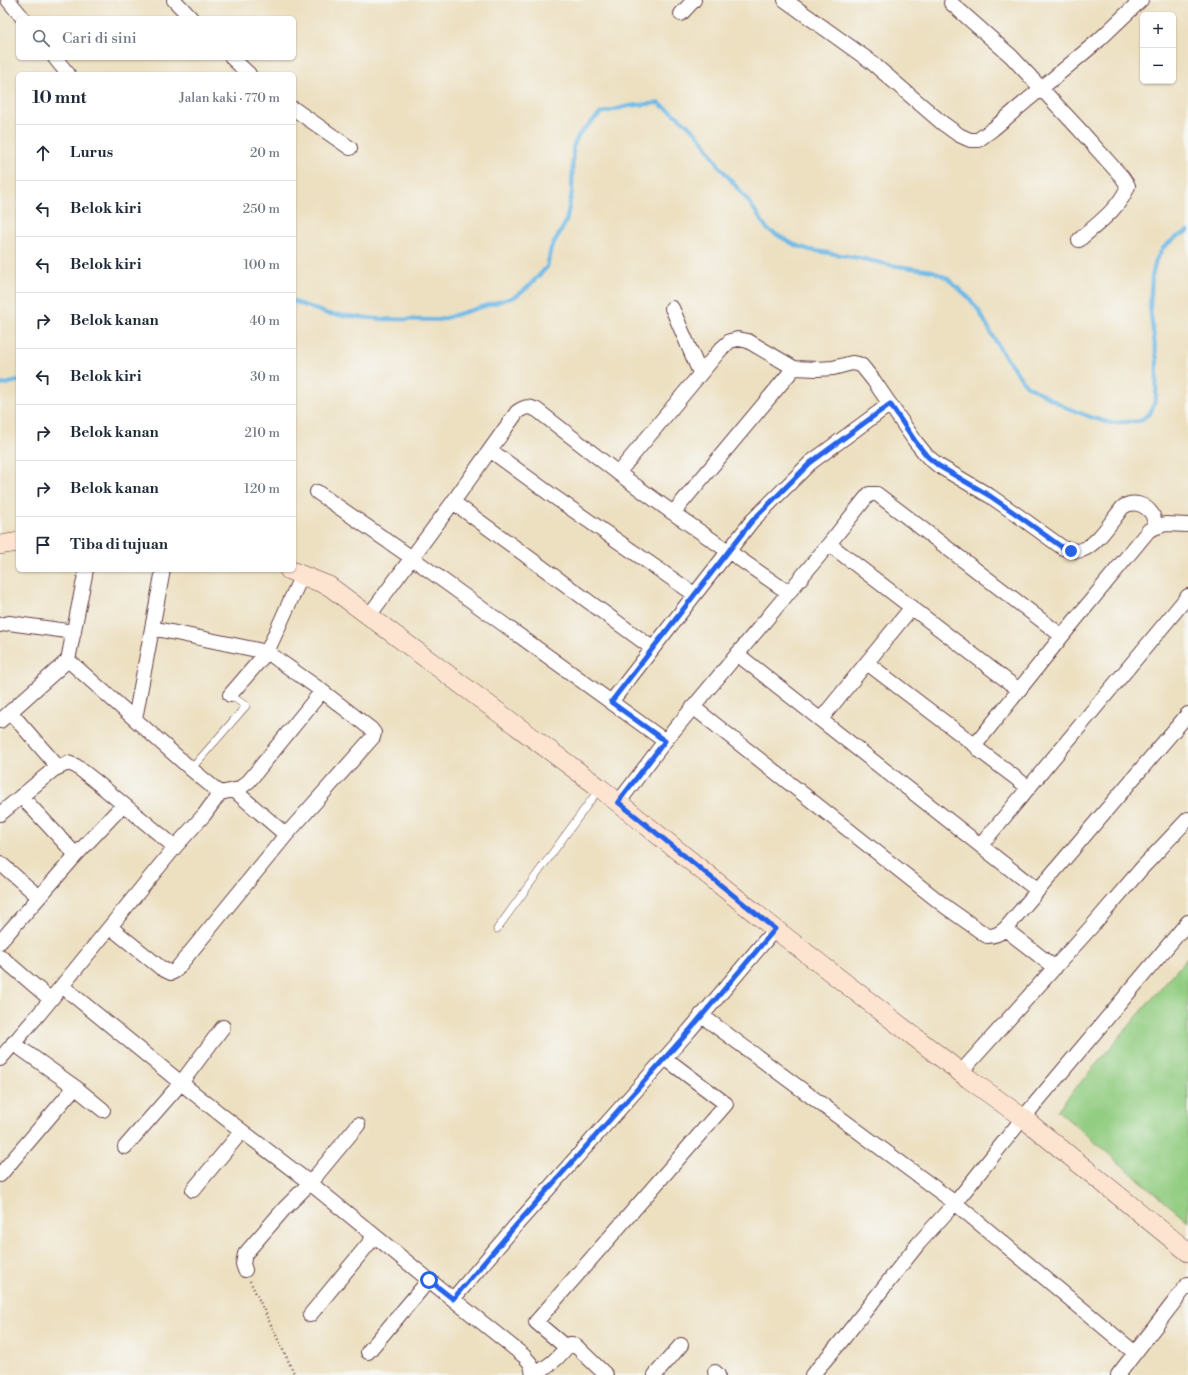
<!DOCTYPE html>
<html lang="id">
<head>
<meta charset="utf-8">
<style>
	:root { --surface:#fff; --page:#f6f6f7; --text:#1f2937; --muted:#747a83; --line:#e0e1e3 }
	body { margin:0; font-family:"Libre Bodoni",serif; background:var(--page); color:var(--text) }
	.controls { position:absolute; right:12px; top:12px; display:grid; overflow:hidden; border-radius:6px; box-shadow:0 1px 3px #0004 }
	.controls button { width:36px; height:36px; display:grid; place-items:center; padding:0; border:0; border-bottom:1px solid var(--line); background:var(--surface); color:var(--text); font:20px sans-serif }
	.stop { position:absolute; width:12px; height:12px; margin:-9px; border:3px solid #2563eb; border-radius:50%; background:#fff }
	.stop.end { background:#2563eb; border-color:#fff; box-shadow:0 1px 4px #0008 }
	.list { margin:0; padding:0; list-style:none }
	h2 { display:flex; justify-content:space-between; align-items:center; height:52px; margin:0; padding:0 16px; font-size:17px }
	h2 small { font-size:13px; font-weight:400; color:var(--muted) }
	.list li { display:grid; grid-template-columns:26px 1fr auto; gap:12px; align-items:center; box-sizing:border-box; height:56px; padding:0 16px; border-top:1px solid var(--line) }
	.list b { display:block; font-size:15px; white-space:nowrap }
	.list em { font-size:13px; font-style:normal; color:var(--muted) }
	.icon { flex:none; width:22px; height:22px; fill:none; stroke:currentColor; stroke-width:2; stroke-linecap:round; stroke-linejoin:round }
	.map { position:relative; flex:none; width:1188px; height:1375px; overflow:hidden }
	.search { position:absolute; background:var(--surface); box-shadow:0 1px 3px #0004; left:16px; top:16px; width:280px; height:44px; display:flex; align-items:center; gap:10px; box-sizing:border-box; padding:0 14px; border-radius:6px; color:var(--muted); font-size:15px }
	.panel { position:absolute; background:var(--surface); box-shadow:0 1px 3px #0004; left:16px; top:72px; width:280px; height:500px; border-radius:6px }
	.map>svg:first-child { display:block }
</style>
</head>
<body>
<div class="map">
<svg width="1188" height="1375" viewBox="0 0 1188 1375">
	<rect width="100%" height="100%" fill="#f6f6f2"/>
	<filter id="ink" filterUnits="userSpaceOnUse"><feTurbulence type="fractalNoise" baseFrequency=".025" numOctaves="2"/><feDisplacementMap in="SourceGraphic" scale="8" xChannelSelector="R" yChannelSelector="G"/><feConvolveMatrix kernelMatrix="1 2 1 2 8 2 1 2 1" color-interpolation-filters="sRGB"/></filter>
	<filter id="wash" filterUnits="userSpaceOnUse"><feTurbulence type="fractalNoise" baseFrequency=".012" numOctaves="4" result="noise"/><feDisplacementMap in="SourceGraphic" scale="16" xChannelSelector="R" yChannelSelector="G"/><feGaussianBlur stdDeviation="0.9" result="paint"/><feColorMatrix in="noise" values="0 0 0 0 0 0 0 0 0 0 0 0 0 0 0 0 0 1.4 0 .05"/><feComposite in="paint" operator="in"/></filter>
	<g filter="url(#wash)">
		<rect width="100%" height="100%" fill="#ede0c1"/>
		<!-- green -->
		<path fill="#93cd82" stroke="#6e7656" d="M1188,957V1221L1057,1110Z"/>
		<g fill="none" stroke-linecap="round" stroke-linejoin="round">
			<!-- stream -->
			<path stroke="#6db9e7" stroke-width="4" d="M294,301L298,303L328,314L379,319L439,320L514,297L527,288L547,267L551,248L566,222L572,192L573,147L579,134L601,113L629,106L658,103L672,112L694,130L704,142L720,167L749,202L768,230L795,245L810,250L859,258L890,265L933,271L947,278L969,298L979,311L1000,349L1026,385L1065,407L1093,418L1111,423L1140,421L1151,412L1156,397L1157,361L1150,308L1152,276L1156,260L1163,248L1175,238L1188,231
				M0,385L18,381"/>
		</g>
	</g>
	<g filter="url(#ink)">
		<g fill="none" stroke-linecap="round" stroke-linejoin="round">
			<!-- service casing -->
			<g stroke="#623c42" stroke-width="8">
				<path id="service" d="M191,769L246,706L230,695
					M497,929L599,789"/>
			</g>
			<!-- minor casing -->
			<g stroke="#623c42" stroke-width="16">
				<path id="minor" d="M8,0L23,18
					M174,0L191,18
					M785,0L870,61L941,122L959,135L970,140H978L993,129L1099,40L1141,0
					M951,3L1011,56L1078,128L1122,177L1128,186C1120,208 1096,225 1079,240
					M681,14L694,0
					M55,58L68,74
					M232,58L249,74
					M294,109L350,148
					M672,308L700,373
					M490,450L550,494L694,594
					M618,473L721,349L730,341L738,339L748,341L794,368L817,369L833,368L852,363L858,364L862,366L874,381L915,441L927,456L939,466L990,496L1016,514L1063,548C1069,550 1076,552 1082,550C1098,544 1112,520 1123,507C1133,500 1145,504 1152,514C1154,518 1155,523 1157,527
					M317,492L412,558L665,741
					M453,502L652,648
					M673,513L794,368
					M829,544L1019,690
					M368,617L453,502L517,412C526,406 528,406 537,410L618,473L673,513L789,593
					M0,625L9,623L74,632
					M737,654L1037,890
					M867,663L976,746
					M230,695L267,652L302,575
					M611,702L752,521L810,463L890,404
					M693,707L946,907L987,936C995,936 999,934 1005,929L1188,714
					M11,713L58,767
					M135,719L163,570
					M821,719L912,607
					M0,721L68,660L86,570
					M1029,788L979,750L976,746V744L1062,636L1149,530L1165,524L1188,525
					M235,791L286,835
					M220,793L239,789L249,781L322,691
					M21,796L76,855
					M618,803L665,741L829,544L869,494H877L1062,636
					M0,814L53,770L68,763L76,766L94,780L175,847
					M981,845L1188,596
					M0,863L39,897
					M110,927L161,968L171,973L175,971L286,835L373,737L374,733L371,729L322,691L267,652L152,628
					M1005,929L1055,968
					M0,942L76,855L123,805
					M0,956L50,999
					M62,986L181,1083L229,1121L310,1183L429,1280L524,1356L531,1364L533,1375
					M701,1015L955,1203L1135,1353
					M0,1059L39,1014L175,847L204,815L220,793L191,769L68,660
					M961,1072L1093,925L1142,868L1188,819
					M75,1087L103,1110
					M125,1147L181,1083L223,1027
					M0,1175L75,1087L13,1043
					M193,1190L242,1131
					M245,1270L243,1264L245,1254L284,1209L310,1183L358,1125
					M453,1299L517,1224L689,1031L775,929
					M310,1315L375,1236
					M561,1343L536,1322L726,1104L665,1058
					M368,1352L429,1280
					M715,1372L718,1375
					M533,1375C549,1366 558,1359 569,1344H572L577,1347L606,1375
					M655,1375L681,1345
					M812,1375L839,1344L918,1244L955,1203L1023,1118L1188,922
					M1118,1375L1188,1284"/>
			</g>
			<!-- secondary casing -->
			<g stroke="#623c42" stroke-width="20">
				<path id="secondary" d="M0,545L18,542
					M289,570L329,586L600,788L775,929L969,1079L1023,1118L1188,1252"/>
			</g>
			<!-- path -->
			<path stroke="#623c42" stroke-width="2.5" stroke-dasharray="1 3" stroke-linecap="butt" d="M250,1281L295,1375"/>
			<!-- service -->
			<use href="#service" stroke="#fff" stroke-width="7"/>
			<!-- minor -->
			<use href="#minor" stroke="#fff" stroke-width="14"/>
			<!-- secondary -->
			<use href="#secondary" stroke="#fde4d1" stroke-width="19"/>
		</g>
	</g>
	<g fill="none" stroke-linecap="round" stroke-linejoin="round" filter="url(#ink)">
		<!-- route -->
		<path stroke="#2563eb" stroke-width="5" d="M429,1280L453,1299L517,1224L689,1031L775,929L618,802L665,741L611,702L752,521L810,463L890,404L915,441L927,456L939,466L990,496L1016,514L1063,548L1071,551"/>
	</g>
</svg>
<div class="controls">
<button>+</button>
<button>−</button>
</div>
<div class="stop" style="left:429px;top:1280px"></div>
<div class="stop end" style="left:1071px;top:551px"></div>
<div class="search"><svg class="icon" aria-label="search" viewBox="0 0 24 24"><circle cx="10" cy="10" r="6"/><path d="M15 15l6 6"/></svg>Cari di sini</div>
<section class="panel">
<h2>10 mnt<small>Jalan kaki · 770 m</small></h2>
<ul class="list">
<li><svg class="icon" aria-label="ahead" viewBox="0 0 24 24"><path d="M12 20V5M6 11l6-6 6 6"/></svg><div><b>Lurus</b></div><em>20 m</em></li>
<li><svg class="icon" aria-label="left" viewBox="0 0 24 24"><path d="M17 20v-9H6M10 6l-5 5 5 5"/></svg><div><b>Belok kiri</b></div><em>250 m</em></li>
<li><svg class="icon" aria-label="left" viewBox="0 0 24 24"><path d="M17 20v-9H6M10 6l-5 5 5 5"/></svg><div><b>Belok kiri</b></div><em>100 m</em></li>
<li><svg class="icon" aria-label="right" viewBox="0 0 24 24"><path d="M7 20v-9h11M14 6l5 5-5 5"/></svg><div><b>Belok kanan</b></div><em>40 m</em></li>
<li><svg class="icon" aria-label="left" viewBox="0 0 24 24"><path d="M17 20v-9H6M10 6l-5 5 5 5"/></svg><div><b>Belok kiri</b></div><em>30 m</em></li>
<li><svg class="icon" aria-label="right" viewBox="0 0 24 24"><path d="M7 20v-9h11M14 6l5 5-5 5"/></svg><div><b>Belok kanan</b></div><em>210 m</em></li>
<li><svg class="icon" aria-label="right" viewBox="0 0 24 24"><path d="M7 20v-9h11M14 6l5 5-5 5"/></svg><div><b>Belok kanan</b></div><em>120 m</em></li>
<li><svg class="icon" aria-label="arrive" viewBox="0 0 24 24"><path d="M6 21V4h12l-3 4 3 4H6"/></svg><div><b>Tiba di tujuan</b></div></li>
</ul>
</section>
</div>
</body>
</html>
